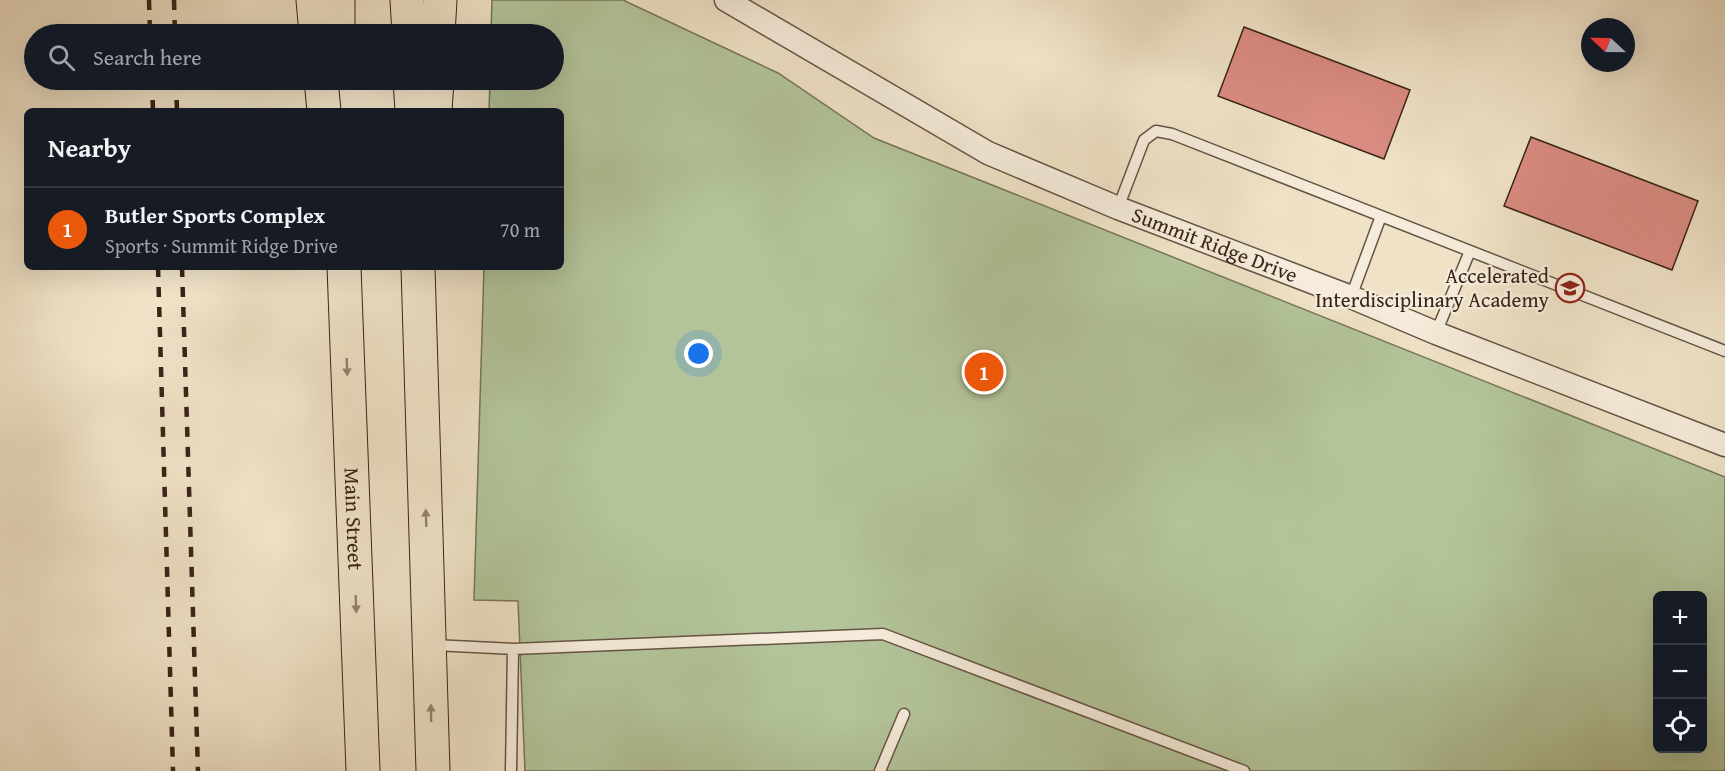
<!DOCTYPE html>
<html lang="en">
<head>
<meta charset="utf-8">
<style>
	:root { --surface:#171b24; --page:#20242c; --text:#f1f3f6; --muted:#9ea1a6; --line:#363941; --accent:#ea580c }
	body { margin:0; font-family:"Gentium Book Plus",serif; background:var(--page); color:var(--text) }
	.controls { position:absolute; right:18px; bottom:18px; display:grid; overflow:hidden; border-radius:9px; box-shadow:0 6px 24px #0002 }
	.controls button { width:54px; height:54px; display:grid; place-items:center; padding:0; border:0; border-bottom:2px solid var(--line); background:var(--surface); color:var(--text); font:30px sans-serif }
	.compass { position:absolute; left:1581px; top:18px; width:54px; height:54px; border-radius:50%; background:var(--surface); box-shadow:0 6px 24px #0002; rotate:292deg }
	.you { position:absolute; left:699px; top:354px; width:21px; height:21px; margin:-15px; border:4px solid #fff; border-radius:50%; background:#1a73e8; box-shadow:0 0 0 9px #1a73e833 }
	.badge { display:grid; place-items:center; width:39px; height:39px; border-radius:50%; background:var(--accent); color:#fff; font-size:20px; font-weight:700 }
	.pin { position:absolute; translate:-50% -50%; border:3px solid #fff; box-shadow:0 2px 6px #0006 }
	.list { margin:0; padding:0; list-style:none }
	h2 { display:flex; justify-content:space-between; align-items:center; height:78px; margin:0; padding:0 24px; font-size:26px }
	h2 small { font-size:20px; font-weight:400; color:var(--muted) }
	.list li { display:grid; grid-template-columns:39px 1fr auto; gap:18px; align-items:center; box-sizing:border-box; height:84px; padding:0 24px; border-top:2px solid var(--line) }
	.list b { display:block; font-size:22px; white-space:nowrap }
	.list p { margin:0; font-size:20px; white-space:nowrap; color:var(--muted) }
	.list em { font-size:20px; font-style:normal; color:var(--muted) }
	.icon { flex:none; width:33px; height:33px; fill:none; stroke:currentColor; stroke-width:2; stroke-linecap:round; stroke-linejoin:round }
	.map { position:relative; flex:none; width:1725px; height:771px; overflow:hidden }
	.search { position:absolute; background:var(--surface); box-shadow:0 6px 24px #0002; left:24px; top:24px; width:540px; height:66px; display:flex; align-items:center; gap:15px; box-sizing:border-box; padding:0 21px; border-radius:33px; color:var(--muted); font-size:22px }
	.panel { position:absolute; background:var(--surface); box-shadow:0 6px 24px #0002; left:24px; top:108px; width:540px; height:162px; border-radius:9px }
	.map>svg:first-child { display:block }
</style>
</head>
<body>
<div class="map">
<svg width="1725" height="771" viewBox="0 0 1725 771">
	<rect width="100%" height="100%" fill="#efe2c7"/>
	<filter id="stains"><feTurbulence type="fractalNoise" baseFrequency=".00333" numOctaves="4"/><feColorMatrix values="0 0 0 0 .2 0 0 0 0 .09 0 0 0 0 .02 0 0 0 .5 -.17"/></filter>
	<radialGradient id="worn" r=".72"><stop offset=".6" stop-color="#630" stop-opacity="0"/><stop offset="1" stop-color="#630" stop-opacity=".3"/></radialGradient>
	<!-- green -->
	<path fill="#b3c49a" stroke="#767459" stroke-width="1.5" fill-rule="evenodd" d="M492,0H623L778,73L874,138L1725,477V771H525L518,601L474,600L484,267H561V111H489L490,80H554V34H491ZM1658,596H1702V748H1658Z"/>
	<!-- building -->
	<path fill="#da8c82" stroke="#392318" stroke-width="1.5" d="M1244,27L1410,90L1384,159L1218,96Z
		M1531,137L1698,201L1672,270L1504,206Z"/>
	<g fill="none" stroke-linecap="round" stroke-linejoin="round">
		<!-- lane casing -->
		<g stroke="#665344" stroke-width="13">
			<path id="lane" d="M1118,208L1144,140L1156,131L1172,134L1725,351
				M1351,297L1381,216
				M1436,333L1470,251
				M433,645L513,649L883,634L1244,771
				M511,771L513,649
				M880,771L904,714"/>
		</g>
		<!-- street casing -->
		<g stroke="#665344" stroke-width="25">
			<g id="street">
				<path id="s1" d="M726,0L988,153L1118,208L1351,297L1436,333L1725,445"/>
			</g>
		</g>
		<!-- highway casing -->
		<g stroke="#392318" stroke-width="35">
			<g id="highway">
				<path d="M313,0L316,34"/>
				<path d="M338,0V34"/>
				<path d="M407,0L409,34"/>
				<path d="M438,34L440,0"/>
				<path d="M321,80L324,111"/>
				<path d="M410,80L412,111"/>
				<path d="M435,111L437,80"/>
				<path id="s2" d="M344,267L363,771"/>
				<path d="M418,267L433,771"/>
			</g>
		</g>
		<!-- lane -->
		<use href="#lane" stroke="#f5ecdb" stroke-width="10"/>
		<!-- street -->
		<use href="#street" stroke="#f5ecdb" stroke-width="22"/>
		<!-- highway -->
		<use href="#highway" stroke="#efe2c7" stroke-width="33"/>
		<!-- rail -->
		<path stroke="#392318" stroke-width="4.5" stroke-dasharray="10 10" stroke-linecap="butt" d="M149,0L150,34
			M174,0L175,34
			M152,80L153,111
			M176,80L177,111
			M158,267L173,771
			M182,267L198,771"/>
	</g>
	<!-- one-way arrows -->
	<defs><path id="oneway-solid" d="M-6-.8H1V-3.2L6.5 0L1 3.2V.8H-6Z" transform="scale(1.5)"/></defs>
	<g fill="#948270">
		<use href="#oneway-solid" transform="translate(347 367) rotate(88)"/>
		<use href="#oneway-solid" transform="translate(426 518) rotate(-92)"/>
		<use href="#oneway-solid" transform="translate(356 604) rotate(88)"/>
		<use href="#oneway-solid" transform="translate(431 713) rotate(-91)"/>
	</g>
	<!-- icons -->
	<defs>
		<g id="school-ring" transform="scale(1.5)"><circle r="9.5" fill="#f5ecdb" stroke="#8f2418" stroke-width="1.5"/><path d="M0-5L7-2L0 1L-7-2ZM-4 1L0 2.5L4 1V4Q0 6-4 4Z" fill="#8f2418"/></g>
	</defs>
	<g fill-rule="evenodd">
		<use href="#school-ring" x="1570" y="288"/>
	</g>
	<g text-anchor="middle" stroke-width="4.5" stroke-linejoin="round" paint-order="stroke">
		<!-- street labels -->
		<g font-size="21" fill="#392318" stroke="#f5ecdb">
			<text dy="7" stroke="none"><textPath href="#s1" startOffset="548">Summit Ridge Drive</textPath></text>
			<text dy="7" stroke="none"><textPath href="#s2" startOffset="252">Main Street</textPath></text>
		</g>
		<!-- poi labels -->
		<g font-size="21" fill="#392318" stroke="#f5ecdb" text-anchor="end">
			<text x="1549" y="283">Accelerated<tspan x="1549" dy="24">Interdisciplinary Academy</tspan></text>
		</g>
	</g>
	<rect width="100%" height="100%" filter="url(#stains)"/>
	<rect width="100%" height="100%" fill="url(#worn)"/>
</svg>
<div class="controls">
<button>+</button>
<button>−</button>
<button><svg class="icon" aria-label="locate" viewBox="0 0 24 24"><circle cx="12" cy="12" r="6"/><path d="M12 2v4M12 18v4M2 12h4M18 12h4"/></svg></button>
</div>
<svg class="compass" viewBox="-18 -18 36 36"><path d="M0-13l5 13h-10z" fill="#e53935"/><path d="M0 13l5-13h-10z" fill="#9ea1a6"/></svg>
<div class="you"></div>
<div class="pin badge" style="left:984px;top:372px">1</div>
<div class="search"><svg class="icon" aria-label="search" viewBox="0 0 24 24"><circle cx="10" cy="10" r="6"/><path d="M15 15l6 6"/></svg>Search here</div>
<section class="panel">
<h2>Nearby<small></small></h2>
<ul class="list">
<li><span class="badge">1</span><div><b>Butler Sports Complex</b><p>Sports · Summit Ridge Drive</p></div><em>70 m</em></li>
</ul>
</section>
</div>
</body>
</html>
